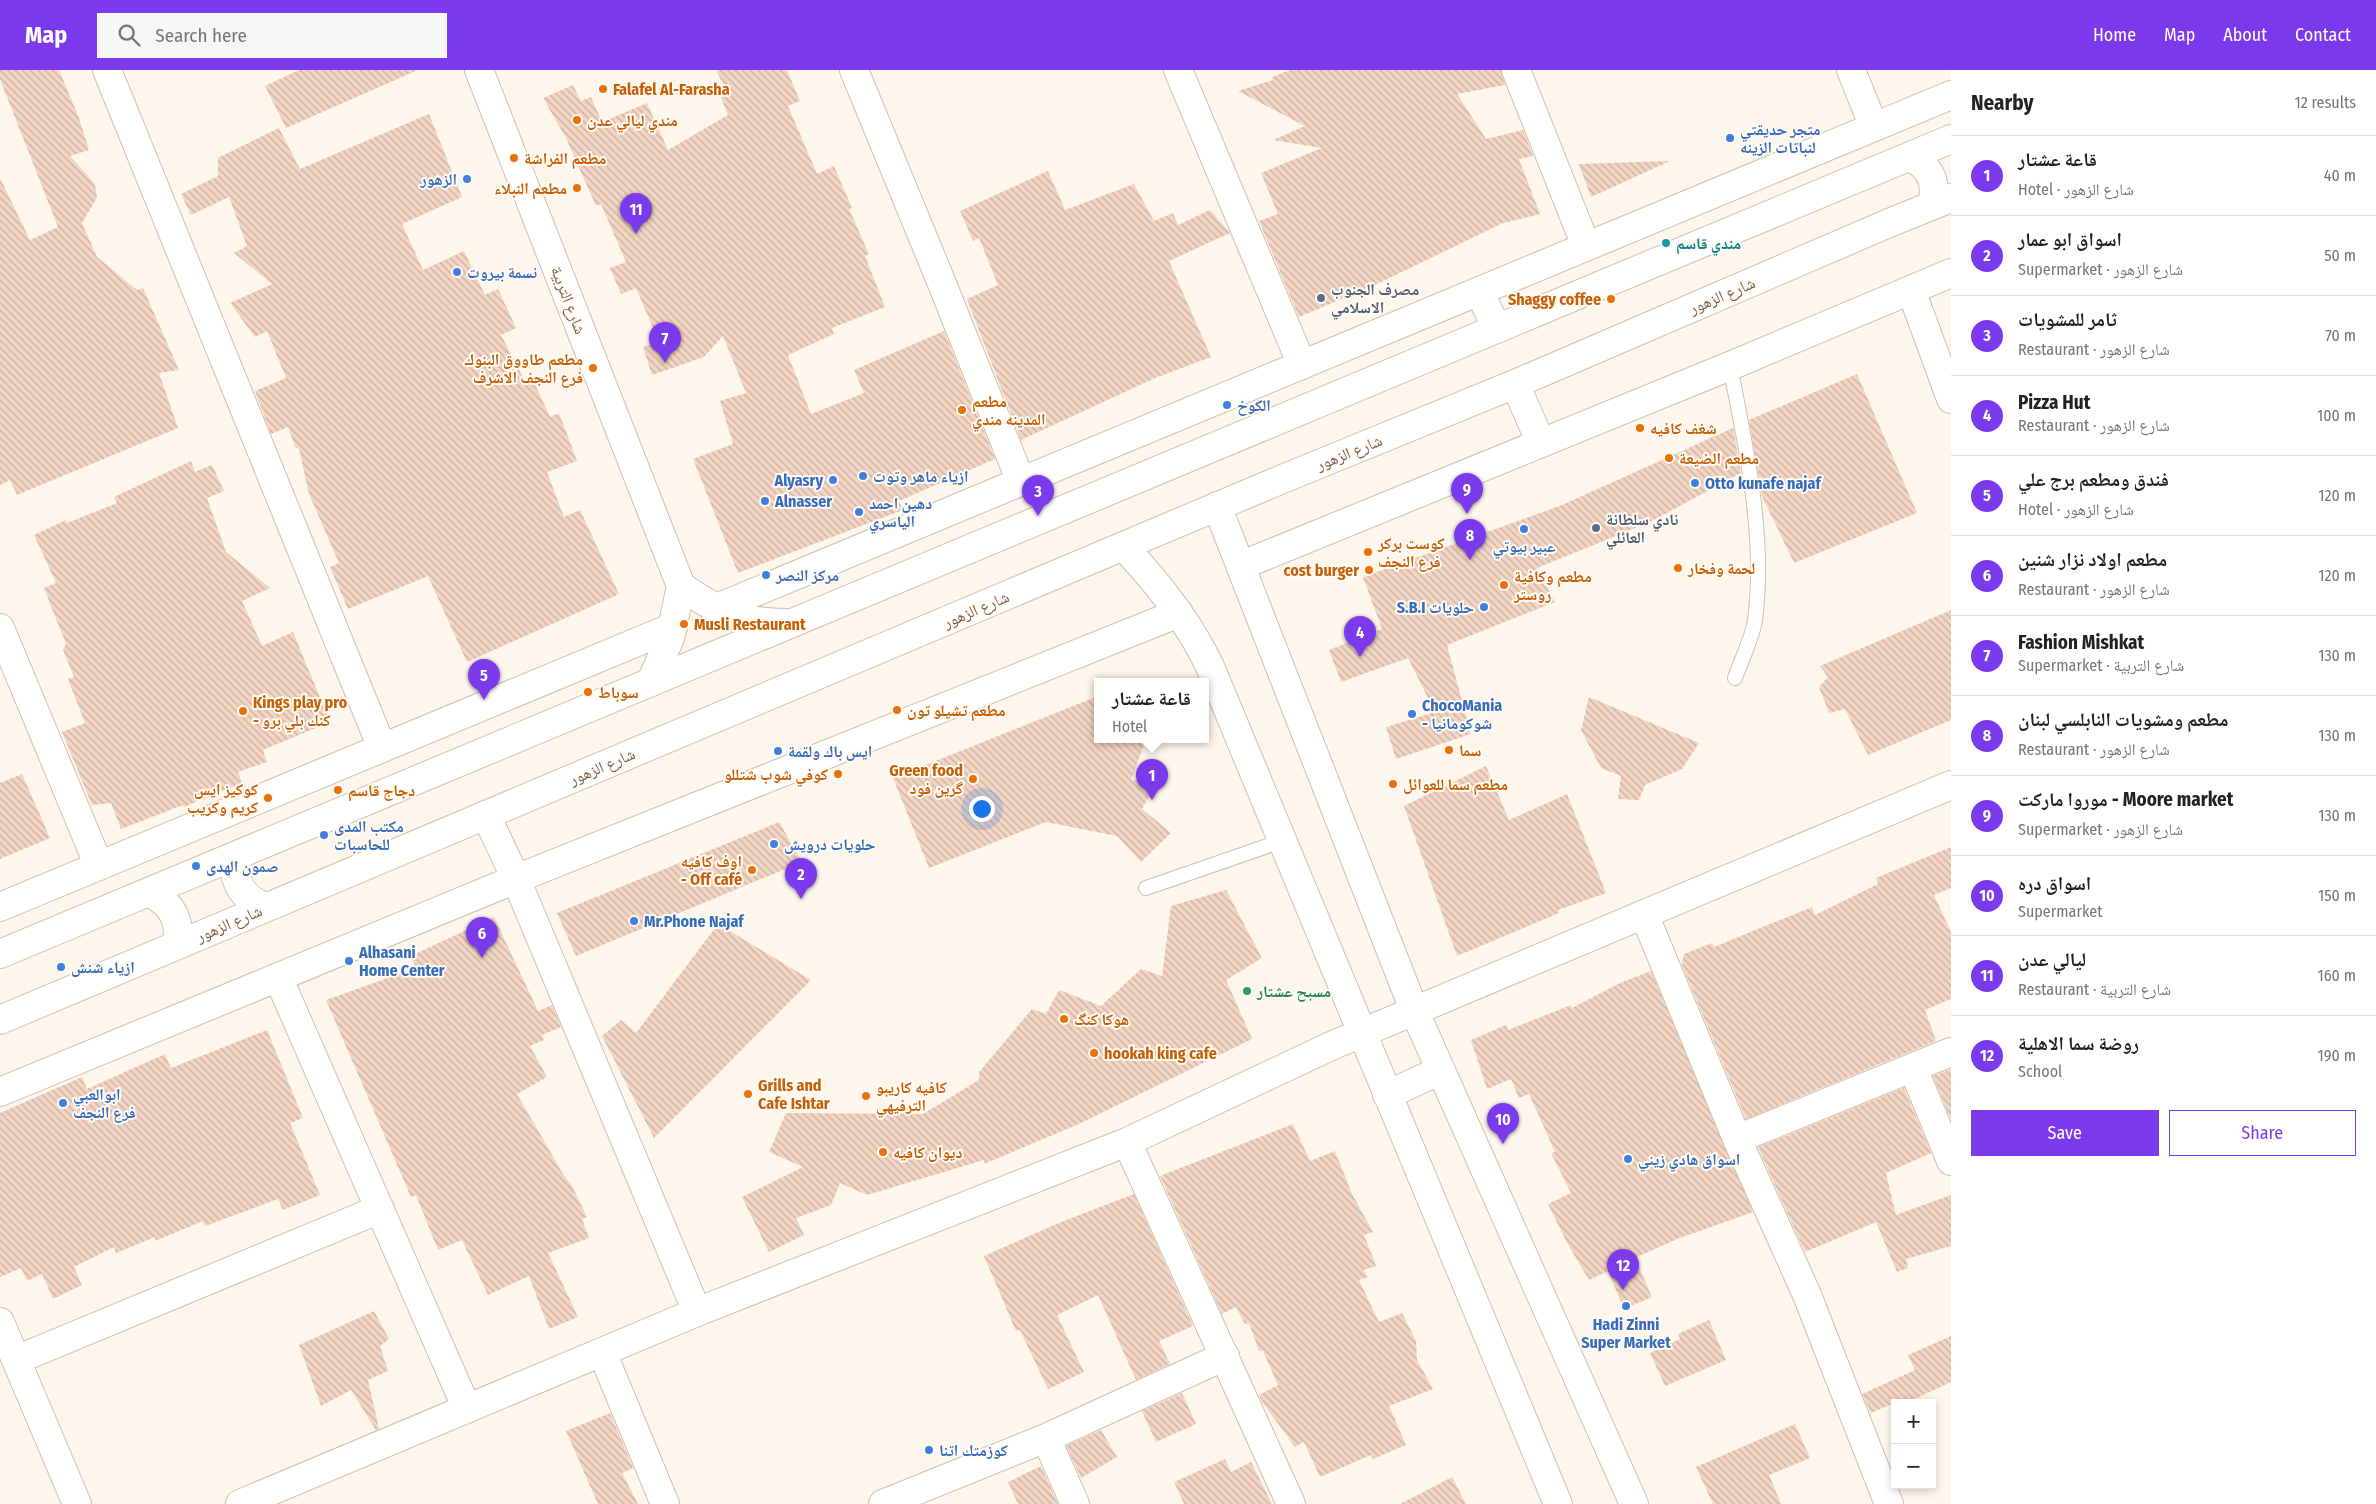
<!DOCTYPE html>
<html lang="en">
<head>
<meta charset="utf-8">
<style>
	:root { --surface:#fff; --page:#f6f6f6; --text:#222; --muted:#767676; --line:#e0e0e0; --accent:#7c3aed }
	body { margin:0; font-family:"Fira Sans Condensed","Noto Naskh Arabic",sans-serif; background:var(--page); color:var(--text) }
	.controls { position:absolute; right:15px; bottom:15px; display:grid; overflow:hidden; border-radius:0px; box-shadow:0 2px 8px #0003 }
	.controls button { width:45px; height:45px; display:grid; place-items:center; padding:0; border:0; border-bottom:1px solid var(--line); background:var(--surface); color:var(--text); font:25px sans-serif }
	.you { position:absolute; left:981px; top:738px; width:18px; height:18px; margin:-12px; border:4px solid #fff; border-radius:50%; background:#1a73e8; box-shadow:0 0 0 8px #1a73e833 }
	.badge { display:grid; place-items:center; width:32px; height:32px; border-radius:50%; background:var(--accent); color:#fff; font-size:16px; font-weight:700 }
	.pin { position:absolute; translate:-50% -41px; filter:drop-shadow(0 1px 2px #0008) }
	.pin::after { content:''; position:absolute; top:26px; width:18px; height:15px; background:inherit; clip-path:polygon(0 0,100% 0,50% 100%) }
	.popup { position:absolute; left:1094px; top:608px; width:115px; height:65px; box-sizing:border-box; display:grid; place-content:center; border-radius:0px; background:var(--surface); filter:drop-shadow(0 1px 4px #0005); font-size:16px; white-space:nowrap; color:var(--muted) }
	.popup b { font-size:19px; color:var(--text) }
	.popup::after { content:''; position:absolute; left:50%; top:100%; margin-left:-10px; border:10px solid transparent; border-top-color:var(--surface) }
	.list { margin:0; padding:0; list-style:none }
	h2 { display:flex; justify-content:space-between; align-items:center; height:65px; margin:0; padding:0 20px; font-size:21px }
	h2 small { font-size:16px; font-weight:400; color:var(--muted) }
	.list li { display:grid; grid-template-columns:32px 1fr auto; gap:15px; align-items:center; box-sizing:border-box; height:80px; padding:0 20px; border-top:1px solid var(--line) }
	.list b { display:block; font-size:19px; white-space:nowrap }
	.list p { margin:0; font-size:16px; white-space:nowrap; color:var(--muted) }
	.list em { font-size:16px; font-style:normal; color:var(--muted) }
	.actions { display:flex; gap:10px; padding:15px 20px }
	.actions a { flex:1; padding:11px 0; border:1px solid var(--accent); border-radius:0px; text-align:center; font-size:18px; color:var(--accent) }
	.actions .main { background:var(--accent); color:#fff }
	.icon { flex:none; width:28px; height:28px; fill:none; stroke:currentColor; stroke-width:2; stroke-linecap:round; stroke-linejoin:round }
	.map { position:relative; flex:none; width:1951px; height:1434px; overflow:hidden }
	header { display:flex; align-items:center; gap:30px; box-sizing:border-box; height:70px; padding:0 25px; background:var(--accent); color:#fff }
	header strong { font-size:24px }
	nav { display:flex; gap:28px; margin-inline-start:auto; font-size:18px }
	.search { width:350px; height:45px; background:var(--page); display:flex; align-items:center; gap:12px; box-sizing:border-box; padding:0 18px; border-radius:0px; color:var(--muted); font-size:19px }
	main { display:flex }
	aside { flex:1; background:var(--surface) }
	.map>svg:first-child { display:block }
</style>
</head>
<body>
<header>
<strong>Map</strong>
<div class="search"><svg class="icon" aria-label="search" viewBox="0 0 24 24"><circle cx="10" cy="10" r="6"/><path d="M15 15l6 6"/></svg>Search here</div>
<nav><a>Home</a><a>Map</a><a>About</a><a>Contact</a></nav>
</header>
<main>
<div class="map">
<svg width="1951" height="1434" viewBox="0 0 1951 1434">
	<defs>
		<pattern id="building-back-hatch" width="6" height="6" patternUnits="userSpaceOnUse" patternTransform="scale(1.25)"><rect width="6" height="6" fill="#f3d5c3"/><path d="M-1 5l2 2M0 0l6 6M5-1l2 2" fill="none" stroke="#cab0a1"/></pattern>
	</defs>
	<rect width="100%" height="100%" fill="#fdf6ec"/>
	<!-- building -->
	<path fill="url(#building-back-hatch)" d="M0,0H59L79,48L89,80L70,86L95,114L97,128L82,153L97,187L137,220L143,218L179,300L159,303L178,358L17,425L10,410L0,415V108L30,170L58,157L0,9Z
		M299,0H418L286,58L265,16Z
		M716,0H787L800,31L788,36L817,104L834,96L852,138L849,139L869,184L865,186L885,237L832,258L834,264L788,285L811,344L864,323L854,300L944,261L995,389L899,431L903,440L738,503L693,389L733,374L720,331L746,323L723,266L704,287L652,305L643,277L659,272L636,218L621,224L610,198L626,192L601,134L596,136L566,68L543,28L573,15L581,31L591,27L602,52L647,33L668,80L728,45L720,25L727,22Z
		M1290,0H1501L1505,15L1457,24L1486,69L1523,60L1533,86L1519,89L1540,144L1503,153L1377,214L1299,247L1259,151L1278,144L1261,103L1322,78L1273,70L1305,56L1238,21L1273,10L1272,7Z
		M429,44L462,127L402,154L423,200L464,181L485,225L498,219L516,258L501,265L526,313L533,310L550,347L559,343L577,391L547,402L564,447L580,440L619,524L467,592L428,506L348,539L330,497L339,493L309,424L299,379L295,377L288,357L271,364L255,321L286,308L267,261L255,267L230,233L272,214L234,183L247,176L229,127L191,145L181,124L218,106V88L279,58L300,99Z
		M1670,91L1591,127L1579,94Z
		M1048,101L1065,140L1134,114L1154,151L1173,143L1178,155L1210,140L1230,163L1169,191L1211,287L1155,308L1021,370L967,229L998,215L979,168L973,171L960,141Z
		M1857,304L1917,443L1794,493L1762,426L1749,350Z
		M1733,358L1741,403L1650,452L1537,498L1555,532L1447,575L1471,664L1396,689L1386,657L1435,642L1408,588L1341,612L1329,580L1382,559L1363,507L1562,435Z
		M191,391L195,402L212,395L224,421L207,428L226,482L270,518L242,531L262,576L293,562L330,652L263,680L267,692L238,702L242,713L184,737L183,735L121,759L111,733L92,735L62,662L85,653L68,609L74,607L63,580L66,574L44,518L56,513L34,465L66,450L67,453L117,433L114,427Z
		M1951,540V650L1868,685L1845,639L1829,643L1819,617L1828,607L1820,596Z
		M1098,626V669H1146L1131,710L1157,712L1142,739L1171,763L1141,792L1117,766L1046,752L929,798L893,708Z
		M1589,627L1699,673L1682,699L1645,715L1639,730L1618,729L1621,706L1601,698L1581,660Z
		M1486,696L1509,750L1567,724L1606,823L1558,840L1559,843L1457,886L1404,736Z
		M22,704L50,768L0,789V713Z
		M779,752L802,792L576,886L557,843Z
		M1951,777V818L1934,825L1951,862V929L1925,940L1936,971L1746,1049L1682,895L1684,884L1712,873L1714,877L1812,837L1815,845L1878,814L1876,808Z
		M1226,820L1262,888L1226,910L1252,969L1081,1053L984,1094V1090L867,1125L840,1113L831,1135L796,1148L804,1165L769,1182L742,1127L803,1097L769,1082L786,1043L923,1044L979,1010V1002L1032,939L1046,944L1059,920L1101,936L1141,899L1162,906L1171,836Z
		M494,847L538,941L552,935L561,957L542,965L544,970L530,976L547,1007L517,1024L563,1104L572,1116L587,1147L582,1149L589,1168L548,1183L578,1247L549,1259L529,1206L488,1225L462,1170L438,1180L416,1125L411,1127L326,930L416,898L411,886Z
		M718,854L811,910L654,1068L602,966L621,950L636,963Z
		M1651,901L1753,1142L1677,1169L1635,1188L1652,1227L1624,1239L1608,1201L1589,1210L1566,1171L1548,1134L1571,1123L1551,1083L1555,1082L1529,1024L1519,1028L1511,1009L1487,1019L1471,970L1506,955L1508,960L1571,935L1572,938L1620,913Z
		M267,960L303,1048L290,1053L320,1125L283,1140L278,1129L205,1156L203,1151L155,1171V1167L116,1183L114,1177L74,1197L82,1215L53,1229L42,1204L27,1211L21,1198L0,1207V1043L82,1007L87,1019L165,984L171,998Z
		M1951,999V1050L1933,1006Z
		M1904,1018L1931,1083L1886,1103L1896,1145L1951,1125V1176L1906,1189L1908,1198L1897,1202L1876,1152L1805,1182L1758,1077Z
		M1293,1054L1310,1091L1335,1081L1352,1124L1373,1162L1364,1165L1376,1196L1363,1200L1368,1207L1359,1210L1379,1252L1402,1243L1416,1271L1417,1290L1433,1319L1389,1336L1406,1375L1373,1389L1371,1385L1320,1407L1304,1372L1295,1377L1263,1333L1259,1325L1278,1315L1263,1281H1259L1249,1253L1245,1254L1236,1237L1222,1244L1160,1106Z
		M1134,1124L1193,1256L1159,1271L1170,1294L1136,1310L1098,1225L1057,1245L1084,1302L1048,1319L1020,1260L1016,1261L984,1186L1061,1152Z
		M374,1241L389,1269L380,1276L388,1301L368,1310L379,1359L376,1360L351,1320L321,1336L299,1275Z
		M1709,1250L1726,1290L1665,1316L1650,1283L1680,1269L1678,1264Z
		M1951,1266V1312L1906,1333H1894L1871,1343L1862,1324L1915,1300L1908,1285Z
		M1182,1323L1196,1354L1156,1372L1142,1341Z
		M610,1343L633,1398L622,1403L638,1434H598L566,1361Z
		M1795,1354L1810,1388L1769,1405L1781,1434H1713L1696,1397Z
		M1101,1360L1117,1387L1081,1408L1066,1376Z
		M1225,1389L1231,1402L1251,1392L1272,1434H1184L1174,1412Z
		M1041,1396L1058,1434H1018L1008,1412Z
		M1452,1407L1466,1434H1400Z"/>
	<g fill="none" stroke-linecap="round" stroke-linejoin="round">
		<!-- service casing -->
		<g stroke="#d1beb0" stroke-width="16">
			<path id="service" d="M1730,296C1746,377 1766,468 1755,550C1752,570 1741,590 1735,608
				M1146,818L1282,771"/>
		</g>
		<!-- minor casing -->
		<g stroke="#d1beb0" stroke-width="30">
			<path id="minor" d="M107,0L382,678
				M854,0L943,216L1021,412
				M1178,0L1302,295
				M1516,0L1586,176
				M1851,0L1874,57
				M1911,220L1951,329
				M0,558L99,796
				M486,745L516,809L697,1242
				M1644,844L1737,1069L1807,1225L1889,1434
				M278,907L467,1339
				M1913,998L1951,1091
				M1737,1069L1951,982
				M1127,1072L1291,1434
				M0,1252L77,1434
				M602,1282L665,1434
				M16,1290L380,1139
				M1046,1368L1075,1434
				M240,1434L697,1242L1127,1072L1331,976L1951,715
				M883,1434L1046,1368L1225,1286"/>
		</g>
		<!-- tertiary casing -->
		<g stroke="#d1beb0" stroke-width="30">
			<path id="tertiary" d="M479,0L681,516L670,568L651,612
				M1217,436L1414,940L1634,1434
				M1124,477C1158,513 1190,553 1211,599L1558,1434
				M1240,496L1730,296L1951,203
				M681,516C719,543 744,554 791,553
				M717,538L1951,25
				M0,837L673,557
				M0,1022L516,809L1179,543
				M1387,1025L1441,1000"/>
		</g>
		<!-- secondary casing -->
		<g stroke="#d6c0b0" stroke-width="30">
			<path id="secondary" d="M1910,87C1930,96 1938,113 1932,135
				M1479,221L1497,259
				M1515,314L1541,373
				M235,787C232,812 243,829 266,837
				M149,823C172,833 181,850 177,875
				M0,884L1951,69
				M0,950L1280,410L1515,314L1889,153L1951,128"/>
		</g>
		<!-- service -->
		<use href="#service" stroke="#fff" stroke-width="14"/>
		<!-- minor -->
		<use href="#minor" stroke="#fff" stroke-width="28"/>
		<!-- tertiary -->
		<use href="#tertiary" stroke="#fff" stroke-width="28"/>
		<!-- secondary -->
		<use href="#secondary" stroke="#fff" stroke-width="28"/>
	</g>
	<!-- markers -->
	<g fill="#e8710a" stroke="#fffaf3" stroke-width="2">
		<circle cx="603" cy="19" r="5"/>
		<circle cx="577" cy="50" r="5"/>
		<circle cx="514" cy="88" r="5"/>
		<circle cx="577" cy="118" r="5"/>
		<circle cx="1611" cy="229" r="5"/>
		<circle cx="593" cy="298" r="5"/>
		<circle cx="962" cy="340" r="5"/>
		<circle cx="1640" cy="358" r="5"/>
		<circle cx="1669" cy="388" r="5"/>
		<circle cx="1368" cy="482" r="5"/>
		<circle cx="1678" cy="498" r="5"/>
		<circle cx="1369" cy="500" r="5"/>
		<circle cx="1504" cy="515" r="5"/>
		<circle cx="684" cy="554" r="5"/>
		<circle cx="588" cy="622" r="5"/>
		<circle cx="897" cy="640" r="5"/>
		<circle cx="243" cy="641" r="5"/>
		<circle cx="1449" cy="680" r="5"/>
		<circle cx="838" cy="704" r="5"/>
		<circle cx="973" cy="709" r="5"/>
		<circle cx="1393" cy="714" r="5"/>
		<circle cx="338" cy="720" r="5"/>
		<circle cx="268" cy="728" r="5"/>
		<circle cx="752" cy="800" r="5"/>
		<circle cx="1064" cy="949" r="5"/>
		<circle cx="1094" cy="983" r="5"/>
		<circle cx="748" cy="1024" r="5"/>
		<circle cx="866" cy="1026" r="5"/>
		<circle cx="883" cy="1082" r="5"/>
	</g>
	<g fill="#3f7fe0" stroke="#fffaf3" stroke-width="2">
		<circle cx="1730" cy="68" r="5"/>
		<circle cx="467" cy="109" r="5"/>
		<circle cx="457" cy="202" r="5"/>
		<circle cx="1227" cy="335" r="5"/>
		<circle cx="863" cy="406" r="5"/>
		<circle cx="833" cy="410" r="5"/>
		<circle cx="1695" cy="413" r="5"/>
		<circle cx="765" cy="431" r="5"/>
		<circle cx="859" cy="442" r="5"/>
		<circle cx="1524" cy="459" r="5"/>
		<circle cx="766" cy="505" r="5"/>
		<circle cx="1484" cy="537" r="5"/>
		<circle cx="1412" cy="644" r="5"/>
		<circle cx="778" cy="681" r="5"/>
		<circle cx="324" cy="765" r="5"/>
		<circle cx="774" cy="774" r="5"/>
		<circle cx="196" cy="796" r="5"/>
		<circle cx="634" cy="851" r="5"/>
		<circle cx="349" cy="891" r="5"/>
		<circle cx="61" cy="897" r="5"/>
		<circle cx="63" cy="1033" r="5"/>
		<circle cx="1628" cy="1089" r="5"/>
		<circle cx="1626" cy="1236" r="5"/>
		<circle cx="929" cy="1380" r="5"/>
	</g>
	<circle fill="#0f9aa8" stroke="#fffaf3" stroke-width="2" cx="1666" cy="173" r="5"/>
	<g fill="#5c6f8a" stroke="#fffaf3" stroke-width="2">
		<circle cx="1321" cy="228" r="5"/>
		<circle cx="1596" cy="458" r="5"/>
	</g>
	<circle fill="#2e9e5b" stroke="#fffaf3" stroke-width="2" cx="1247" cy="921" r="5"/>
	<g text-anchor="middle" stroke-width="4" stroke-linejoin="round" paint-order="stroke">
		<!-- food labels -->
		<g font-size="16" font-weight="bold" fill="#c56008" stroke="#fffaf3" text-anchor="start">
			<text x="613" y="25">Falafel Al-Farasha</text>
			<text x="587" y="56">مندي ليالي عدن</text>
			<text x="524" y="94">مطعم الفراشة</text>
			<text x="567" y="124" text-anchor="end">مطعم النبلاء</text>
			<text x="1601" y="235" text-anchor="end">Shaggy coffee</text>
			<text x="583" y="295" text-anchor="end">مطعم طاووق البنوك<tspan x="583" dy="18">فرع النجف الاشرف</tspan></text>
			<text x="972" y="337">مطعم<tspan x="972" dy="18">المدينه مندي</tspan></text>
			<text x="1650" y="364">شغف كافيه</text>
			<text x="1679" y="394">مطعم الضيعة</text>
			<text x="1378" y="479">كوست بركر<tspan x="1378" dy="18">فرع النجف</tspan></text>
			<text x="1688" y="504">لحمة وفخار</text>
			<text x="1359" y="506" text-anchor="end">cost burger</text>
			<text x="1514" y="512">مطعم وكافية<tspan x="1514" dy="18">روستر</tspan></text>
			<text x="694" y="560">Musli Restaurant</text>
			<text x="598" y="628">سوباط</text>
			<text x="253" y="638">Kings play pro<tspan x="253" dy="18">- كنك بلي برو</tspan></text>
			<text x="907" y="646">مطعم تشيلو تون</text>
			<text x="1459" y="686">سما</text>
			<text x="963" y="706" text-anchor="end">Green food<tspan x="963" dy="18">گرين فود</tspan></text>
			<text x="828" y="710" text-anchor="end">كوفي شوب شتللو</text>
			<text x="1403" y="720">مطعم سما للعوائل</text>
			<text x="258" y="725" text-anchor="end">كوكيز ايس<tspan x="258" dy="18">كريم وكريب</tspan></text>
			<text x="348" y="726">دجاج قاسم</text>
			<text x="742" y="797" text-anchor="end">اوف كافيه<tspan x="742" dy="18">- Off café</tspan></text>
			<text x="1074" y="955">هوكا كنگ</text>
			<text x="1104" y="989">hookah king cafe</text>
			<text x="758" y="1021">Grills and<tspan x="758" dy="18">Cafe Ishtar</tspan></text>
			<text x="876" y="1023">كافيه كاريبو<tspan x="876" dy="18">الترفيهي</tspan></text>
			<text x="893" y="1088">ديوان كافيه</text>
		</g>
		<!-- shop labels -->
		<g font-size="16" font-weight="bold" fill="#366cbe" stroke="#fffaf3" text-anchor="start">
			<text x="1740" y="65">متجر حديقتي<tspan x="1740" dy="18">لنباتات الزينه</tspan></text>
			<text x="457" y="115" text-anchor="end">الزهور</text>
			<text x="467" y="208">نسمة بيروت</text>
			<text x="1237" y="341">الكوخ</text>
			<text x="873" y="412">ازياء ماهر وتوت</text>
			<text x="823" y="416" text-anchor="end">Alyasry</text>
			<text x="1705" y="419">Otto kunafe najaf</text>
			<text x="775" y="437">Alnasser</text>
			<text x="869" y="439">دهين احمد<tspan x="869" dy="18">الياسري</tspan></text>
			<text x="1524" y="482" text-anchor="middle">عبير بيوتي</text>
			<text x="776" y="511">مرکز النصر</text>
			<text x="1474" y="543" text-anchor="end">S.B.I حلويات</text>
			<text x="1422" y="641">ChocoMania<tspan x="1422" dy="18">- شوكومانيا</tspan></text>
			<text x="788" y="687">ايس باك ولقمة</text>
			<text x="334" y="762">مكتب المدى<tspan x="334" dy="18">للحاسبات</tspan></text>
			<text x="784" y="780">حلويات درويش</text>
			<text x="206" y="802">صمون الهدى</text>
			<text x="644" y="857">Mr.Phone Najaf</text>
			<text x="359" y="888">Alhasani<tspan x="359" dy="18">Home Center</tspan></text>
			<text x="71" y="903">ازياء شنش</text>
			<text x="73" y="1030">ابوالعبي<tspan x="73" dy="18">فرع النجف</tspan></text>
			<text x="1638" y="1095">اسواق هادي زيني</text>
			<text x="1626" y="1260" text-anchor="middle">Hadi Zinni<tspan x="1626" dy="18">Super Market</tspan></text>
			<text x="939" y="1386">كوزمتك اتنا</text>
		</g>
		<!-- culture labels -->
		<g font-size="16" font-weight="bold" fill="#0d838f" stroke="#fffaf3" text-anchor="start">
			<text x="1676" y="179">مندي قاسم</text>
		</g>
		<!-- service labels -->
		<g font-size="16" font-weight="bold" fill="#4e5e75" stroke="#fffaf3" text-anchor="start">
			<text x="1331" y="225">مصرف الجنوب<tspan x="1331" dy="18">الاسلامي</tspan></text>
			<text x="1606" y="455">نادي سلطانة<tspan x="1606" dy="18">العائلي</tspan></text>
		</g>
		<!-- street labels -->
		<g font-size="16" fill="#7a5c4d" stroke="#fffaf3">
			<text transform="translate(1722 225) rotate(-23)" y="6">شارع الزهور</text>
			<text transform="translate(569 230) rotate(69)" y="6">شارع التربية</text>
			<text transform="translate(1349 382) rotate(-22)" y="6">شارع الزهور</text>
			<text transform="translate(976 539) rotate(-23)" y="6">شارع الزهور</text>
			<text transform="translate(602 696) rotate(-23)" y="6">شارع الزهور</text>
			<text transform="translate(229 853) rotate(-23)" y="6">شارع الزهور</text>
		</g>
		<!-- leisure labels -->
		<g font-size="16" font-weight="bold" fill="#27864d" stroke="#fffaf3" text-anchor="start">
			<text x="1257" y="927">مسبح عشتار</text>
		</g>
	</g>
</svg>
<div class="controls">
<button>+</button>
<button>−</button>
</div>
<div class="you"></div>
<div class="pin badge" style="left:1152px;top:730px">1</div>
<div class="popup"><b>قاعة عشتار</b>Hotel</div>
<div class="pin badge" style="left:801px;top:829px">2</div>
<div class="pin badge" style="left:1038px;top:446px">3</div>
<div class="pin badge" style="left:1360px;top:587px">4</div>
<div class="pin badge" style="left:484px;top:630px">5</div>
<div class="pin badge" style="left:482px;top:888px">6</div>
<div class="pin badge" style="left:665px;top:293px">7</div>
<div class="pin badge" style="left:1470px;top:490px">8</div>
<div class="pin badge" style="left:1467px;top:444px">9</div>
<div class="pin badge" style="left:1503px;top:1074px">10</div>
<div class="pin badge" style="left:636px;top:164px">11</div>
<div class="pin badge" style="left:1623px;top:1220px">12</div>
</div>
<aside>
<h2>Nearby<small>12 results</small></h2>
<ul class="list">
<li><span class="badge">1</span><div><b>قاعة عشتار</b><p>Hotel · شارع الزهور</p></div><em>40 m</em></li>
<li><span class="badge">2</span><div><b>اسواق ابو عمار</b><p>Supermarket · شارع الزهور</p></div><em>50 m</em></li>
<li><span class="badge">3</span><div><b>ثامر للمشويات</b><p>Restaurant · شارع الزهور</p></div><em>70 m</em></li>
<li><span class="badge">4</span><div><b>Pizza Hut</b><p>Restaurant · شارع الزهور</p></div><em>100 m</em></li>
<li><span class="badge">5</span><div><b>فندق ومطعم برج علي</b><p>Hotel · شارع الزهور</p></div><em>120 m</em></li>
<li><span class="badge">6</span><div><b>مطعم اولاد نزار شنين</b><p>Restaurant · شارع الزهور</p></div><em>120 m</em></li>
<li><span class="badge">7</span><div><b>Fashion Mishkat</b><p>Supermarket · شارع التربية</p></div><em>130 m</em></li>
<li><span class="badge">8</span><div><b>مطعم ومشويات النابلسي لبنان</b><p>Restaurant · شارع الزهور</p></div><em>130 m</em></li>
<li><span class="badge">9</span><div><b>موروا ماركت - Moore market</b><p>Supermarket · شارع الزهور</p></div><em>130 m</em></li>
<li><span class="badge">10</span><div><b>اسواق دره</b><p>Supermarket</p></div><em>150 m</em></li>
<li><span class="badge">11</span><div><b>ليالي عدن</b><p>Restaurant · شارع التربية</p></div><em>160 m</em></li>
<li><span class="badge">12</span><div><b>روضة سما الاهلية</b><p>School</p></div><em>190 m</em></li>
</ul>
<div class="actions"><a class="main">Save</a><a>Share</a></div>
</aside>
</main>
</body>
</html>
